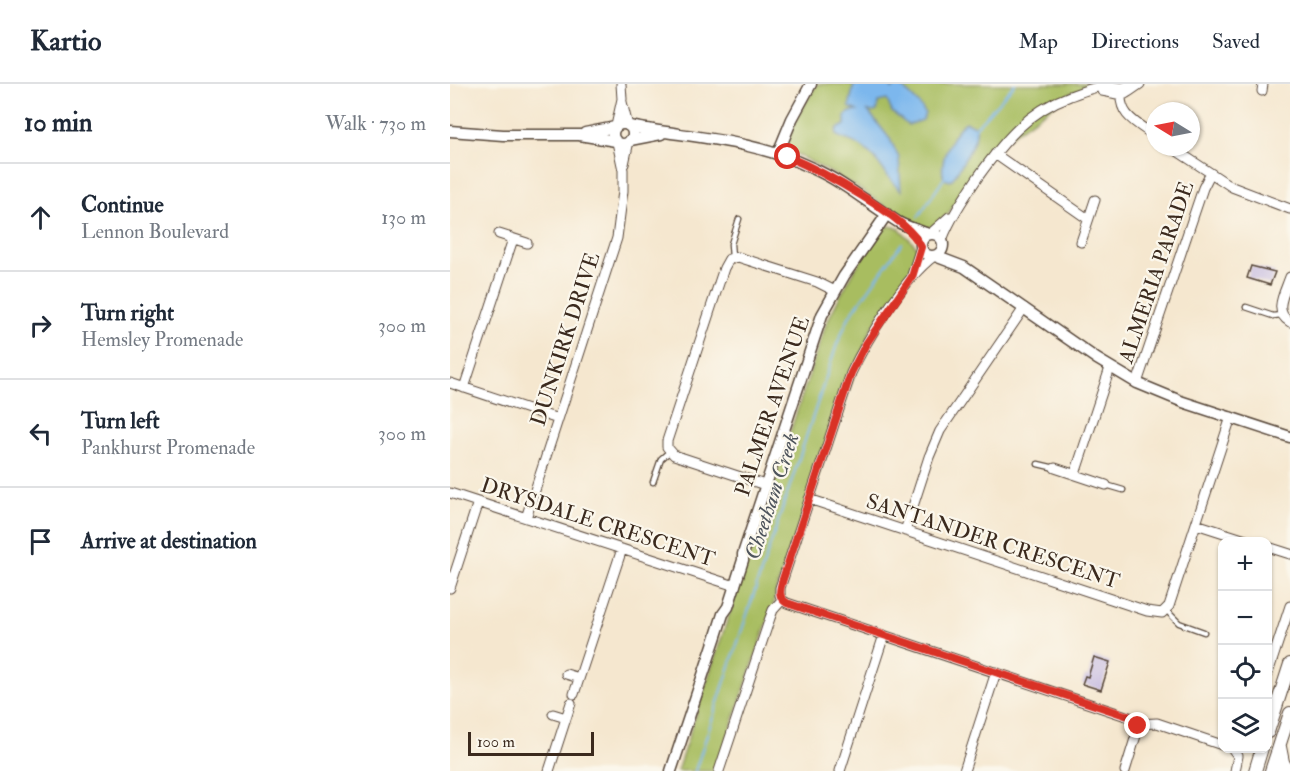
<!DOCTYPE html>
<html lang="en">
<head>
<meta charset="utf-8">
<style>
	:root { --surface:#fff; --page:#f2f2f3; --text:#1f2937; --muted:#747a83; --line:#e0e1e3 }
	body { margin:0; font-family:"IM FELL Double Pica",serif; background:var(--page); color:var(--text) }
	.controls { position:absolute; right:18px; bottom:18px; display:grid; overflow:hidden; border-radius:12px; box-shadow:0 2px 4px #0004 }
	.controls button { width:54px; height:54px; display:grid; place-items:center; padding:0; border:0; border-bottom:2px solid var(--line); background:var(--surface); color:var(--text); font:30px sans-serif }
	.compass { position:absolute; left:696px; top:18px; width:54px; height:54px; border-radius:50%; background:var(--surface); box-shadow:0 2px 4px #0004; rotate:280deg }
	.scale { position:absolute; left:18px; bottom:15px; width:126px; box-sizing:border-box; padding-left:6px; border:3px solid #3b2a1e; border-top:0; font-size:16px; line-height:21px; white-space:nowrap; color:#3b2a1e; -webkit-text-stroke:4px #fbf7ec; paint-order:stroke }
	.stop { position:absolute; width:18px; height:18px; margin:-14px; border:4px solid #d93025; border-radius:50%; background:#fff }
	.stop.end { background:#d93025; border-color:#fff; box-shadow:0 2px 6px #0008 }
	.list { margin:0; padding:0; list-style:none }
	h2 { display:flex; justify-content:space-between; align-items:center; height:78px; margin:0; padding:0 24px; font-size:26px }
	h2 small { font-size:20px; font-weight:400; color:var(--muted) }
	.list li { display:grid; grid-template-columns:39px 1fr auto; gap:18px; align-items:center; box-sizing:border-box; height:108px; padding:0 24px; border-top:2px solid var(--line) }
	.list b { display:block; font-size:22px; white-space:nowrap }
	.list p { margin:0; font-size:20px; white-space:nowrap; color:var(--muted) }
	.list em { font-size:20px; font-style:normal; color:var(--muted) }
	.icon { flex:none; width:33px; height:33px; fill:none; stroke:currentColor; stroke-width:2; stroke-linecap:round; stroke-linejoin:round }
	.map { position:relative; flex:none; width:840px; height:687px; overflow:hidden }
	header { display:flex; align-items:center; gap:36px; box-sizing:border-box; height:84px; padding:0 30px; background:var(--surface); border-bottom:2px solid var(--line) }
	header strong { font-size:28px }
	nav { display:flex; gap:33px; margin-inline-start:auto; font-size:21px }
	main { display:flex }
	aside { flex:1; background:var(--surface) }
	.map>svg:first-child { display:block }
</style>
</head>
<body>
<header>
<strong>Kartio</strong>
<nav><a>Map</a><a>Directions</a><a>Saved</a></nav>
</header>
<main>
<aside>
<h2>10 min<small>Walk · 730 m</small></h2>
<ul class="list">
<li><svg class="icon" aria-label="ahead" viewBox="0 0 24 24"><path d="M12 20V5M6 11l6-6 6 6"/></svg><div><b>Continue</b><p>Lennon Boulevard</p></div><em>130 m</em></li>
<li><svg class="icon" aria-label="right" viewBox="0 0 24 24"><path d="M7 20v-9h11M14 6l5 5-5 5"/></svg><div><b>Turn right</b><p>Hemsley Promenade</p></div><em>300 m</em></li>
<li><svg class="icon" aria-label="left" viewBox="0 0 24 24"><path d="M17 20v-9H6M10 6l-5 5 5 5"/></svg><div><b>Turn left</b><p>Pankhurst Promenade</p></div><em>300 m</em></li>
<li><svg class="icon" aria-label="arrive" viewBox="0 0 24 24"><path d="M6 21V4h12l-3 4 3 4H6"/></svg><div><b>Arrive at destination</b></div></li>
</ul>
</aside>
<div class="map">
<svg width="840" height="687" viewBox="0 0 840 687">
	<rect width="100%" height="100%" fill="#fbf7ec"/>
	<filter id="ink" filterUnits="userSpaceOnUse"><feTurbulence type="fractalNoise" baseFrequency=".0167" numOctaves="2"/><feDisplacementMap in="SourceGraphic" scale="12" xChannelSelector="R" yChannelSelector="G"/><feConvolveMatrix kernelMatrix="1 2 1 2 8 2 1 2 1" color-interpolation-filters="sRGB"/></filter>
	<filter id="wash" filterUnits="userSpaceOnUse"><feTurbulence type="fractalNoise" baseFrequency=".008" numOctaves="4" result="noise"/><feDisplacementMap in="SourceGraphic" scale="24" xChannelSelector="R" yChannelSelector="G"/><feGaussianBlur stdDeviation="1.35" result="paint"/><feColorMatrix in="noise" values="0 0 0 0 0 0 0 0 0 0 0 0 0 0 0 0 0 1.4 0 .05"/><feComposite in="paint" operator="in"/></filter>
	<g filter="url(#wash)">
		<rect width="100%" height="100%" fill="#f5e7cf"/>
		<!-- green -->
		<path fill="#a8bd61" stroke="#727440" stroke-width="1.5" d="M367,0H651L621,9L545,63L497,131L479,145L461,139L405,102L339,66C333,51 359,14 367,0Z
			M439,142L449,144L466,162L467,165L460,188L421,245L326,506L324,519L267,684L263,687H227L376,240C385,221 422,149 439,142Z"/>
		<!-- water -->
		<path fill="#7bb7ed" stroke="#5b7086" stroke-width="1.5" d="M404,0H440L442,5L448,1L451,2L469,20L475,29L473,36L458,41L442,28L437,16L428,18L427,27L424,28L418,27L440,55L449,74L451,107C436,94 429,74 412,63C404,57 394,56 386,51L387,45L395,41V32L400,28L407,27L399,23Z
			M516,38L526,43C529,56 511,81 504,93L500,97L494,95C488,78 502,47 516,38Z"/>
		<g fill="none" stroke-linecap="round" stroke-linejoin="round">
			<!-- stream -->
			<path stroke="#7bb7ed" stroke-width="2" d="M524,45L565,0
				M468,133L495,93
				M245,687L387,260L399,233L452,159"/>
		</g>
		<g id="blocks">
			<!-- building -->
			<path fill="#c1b5df" d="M801,182L825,188L820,201L797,194Z
				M644,573L660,578L651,606L632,600L635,592L638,593Z"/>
		</g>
	</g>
	<g filter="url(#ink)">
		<use href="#blocks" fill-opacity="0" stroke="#574639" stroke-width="1.5"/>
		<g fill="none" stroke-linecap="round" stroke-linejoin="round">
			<!-- service casing -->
			<g stroke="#574639" stroke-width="7">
				<path id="service" d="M282,173L281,160L289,135
					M796,223L823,232L831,231
					M588,380L605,384
					M203,398L211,375L219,368
					M656,401L673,406
					M716,526L729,539L754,548"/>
			</g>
			<!-- minor casing -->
			<g stroke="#574639" stroke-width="11">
				<path id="minor" d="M672,4C666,30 686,39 705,52
					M652,7C678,11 667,16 690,0
					M812,7L813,0
					M172,18L178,42
					M166,42L172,15L171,0
					M721,63L782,103L840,125
					M545,70L638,135
					M174,80L179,57
					M481,149L499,133
					M49,150L77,159
					M492,156C501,133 514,114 528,93C553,58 578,27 620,12C628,9 646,2 655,2C665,1 671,7 681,0
					M631,158L645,116
					M462,191L471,163
					M840,193C835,208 822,228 840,238
					M0,299L108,335
					M687,299L753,104L760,90
					M14,304L63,155
					M605,384L656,401
					M625,390L660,284
					M315,401L224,371L217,363V357L274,184L279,175L288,173L367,198L385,207
					M0,409L285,502
					M359,415L697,527L712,529L719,522L781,333
					M76,434L167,154L173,107V86L167,58
					M746,440L802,458
					M455,447L479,373L490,347L574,224
					M818,463L840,470
					M0,504L28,418
					M332,516L337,519L682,634L687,638L688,645L675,687
					M332,516L330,511V504L401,289C417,255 454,194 484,172
					M818,589L840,522
					M116,590L129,594
					M124,610L172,465
					M103,630L116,634
					M688,640L707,639L772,661
					M782,664L788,672L785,687
					M99,687L121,619
					M269,687L320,534L323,526L332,516
					M390,687L434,551
					M514,687L546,588"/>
			</g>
			<!-- tertiary casing -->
			<g stroke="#574639" stroke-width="13">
				<path id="tertiary" d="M163 50a10 10 0 1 1 20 0a10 10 0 1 1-20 0Z
					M179,42C243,54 302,55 362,84C394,98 419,120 448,138C457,143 468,146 478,150
					M0,47L53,51H129L166,57
					M135,49L165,43
					M180,56L211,50
					M328,69L342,35L361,0
					M471 161a11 11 0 1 1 22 0a11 11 0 1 1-22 0Z
					M485,172L514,183L647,275L687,299L733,318L840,353
					M221,687L266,552L273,530L278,523L293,476V470L372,231L394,192L437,130"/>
			</g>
			<!-- secondary casing -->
			<g stroke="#574639" stroke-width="14">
				<path id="secondary" d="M818,648L840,580
					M830,663L833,678L837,686L833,687
					M805,687L812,664
					M821,687L840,629"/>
			</g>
			<!-- service -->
			<use href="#service" stroke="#fff" stroke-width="4.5"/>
			<!-- minor -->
			<use href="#minor" stroke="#fff" stroke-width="9"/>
			<!-- tertiary -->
			<use href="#tertiary" stroke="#fff" stroke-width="10"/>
			<!-- secondary -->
			<use href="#secondary" stroke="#fff" stroke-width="12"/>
		</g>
	</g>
	<g fill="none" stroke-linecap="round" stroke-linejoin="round" filter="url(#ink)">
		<!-- route -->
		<path stroke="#d93025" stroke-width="8" d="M338,73C369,86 459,133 471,163L462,193L416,260L401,289L333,495C330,505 327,513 337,519L678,632L686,636L688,642"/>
	</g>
	<g text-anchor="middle" stroke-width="4.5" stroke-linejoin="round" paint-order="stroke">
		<!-- street labels -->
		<g font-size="21" fill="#3b2a1e" stroke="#fbf7ec">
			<text transform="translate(706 188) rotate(-71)" y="7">ALMERIA PARADE</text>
			<text transform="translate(115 255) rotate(-72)" y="7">DUNKIRK DRIVE</text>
			<text transform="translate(322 322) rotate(-71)" y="7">PALMER AVENUE</text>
			<text transform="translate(148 438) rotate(18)" y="7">DRYSDALE CRESCENT</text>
			<text transform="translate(543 457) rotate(18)" y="7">SANTANDER CRESCENT</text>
		</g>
		<!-- water labels -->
		<g font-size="22" font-style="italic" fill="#4e545c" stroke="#fbf7ec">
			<text transform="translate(321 412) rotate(-72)" y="8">Cheetham Creek</text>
		</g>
	</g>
</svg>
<div class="controls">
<button>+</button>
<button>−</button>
<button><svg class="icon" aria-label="locate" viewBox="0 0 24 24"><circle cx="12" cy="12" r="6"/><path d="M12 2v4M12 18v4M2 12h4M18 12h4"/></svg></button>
<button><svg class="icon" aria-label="layers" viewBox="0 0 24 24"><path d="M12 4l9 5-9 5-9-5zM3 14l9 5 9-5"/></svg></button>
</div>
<svg class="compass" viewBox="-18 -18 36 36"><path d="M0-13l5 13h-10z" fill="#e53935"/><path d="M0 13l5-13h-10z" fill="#747a83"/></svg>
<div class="scale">100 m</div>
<div class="stop" style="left:338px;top:73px"></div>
<div class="stop end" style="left:688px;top:642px"></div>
</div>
</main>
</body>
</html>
